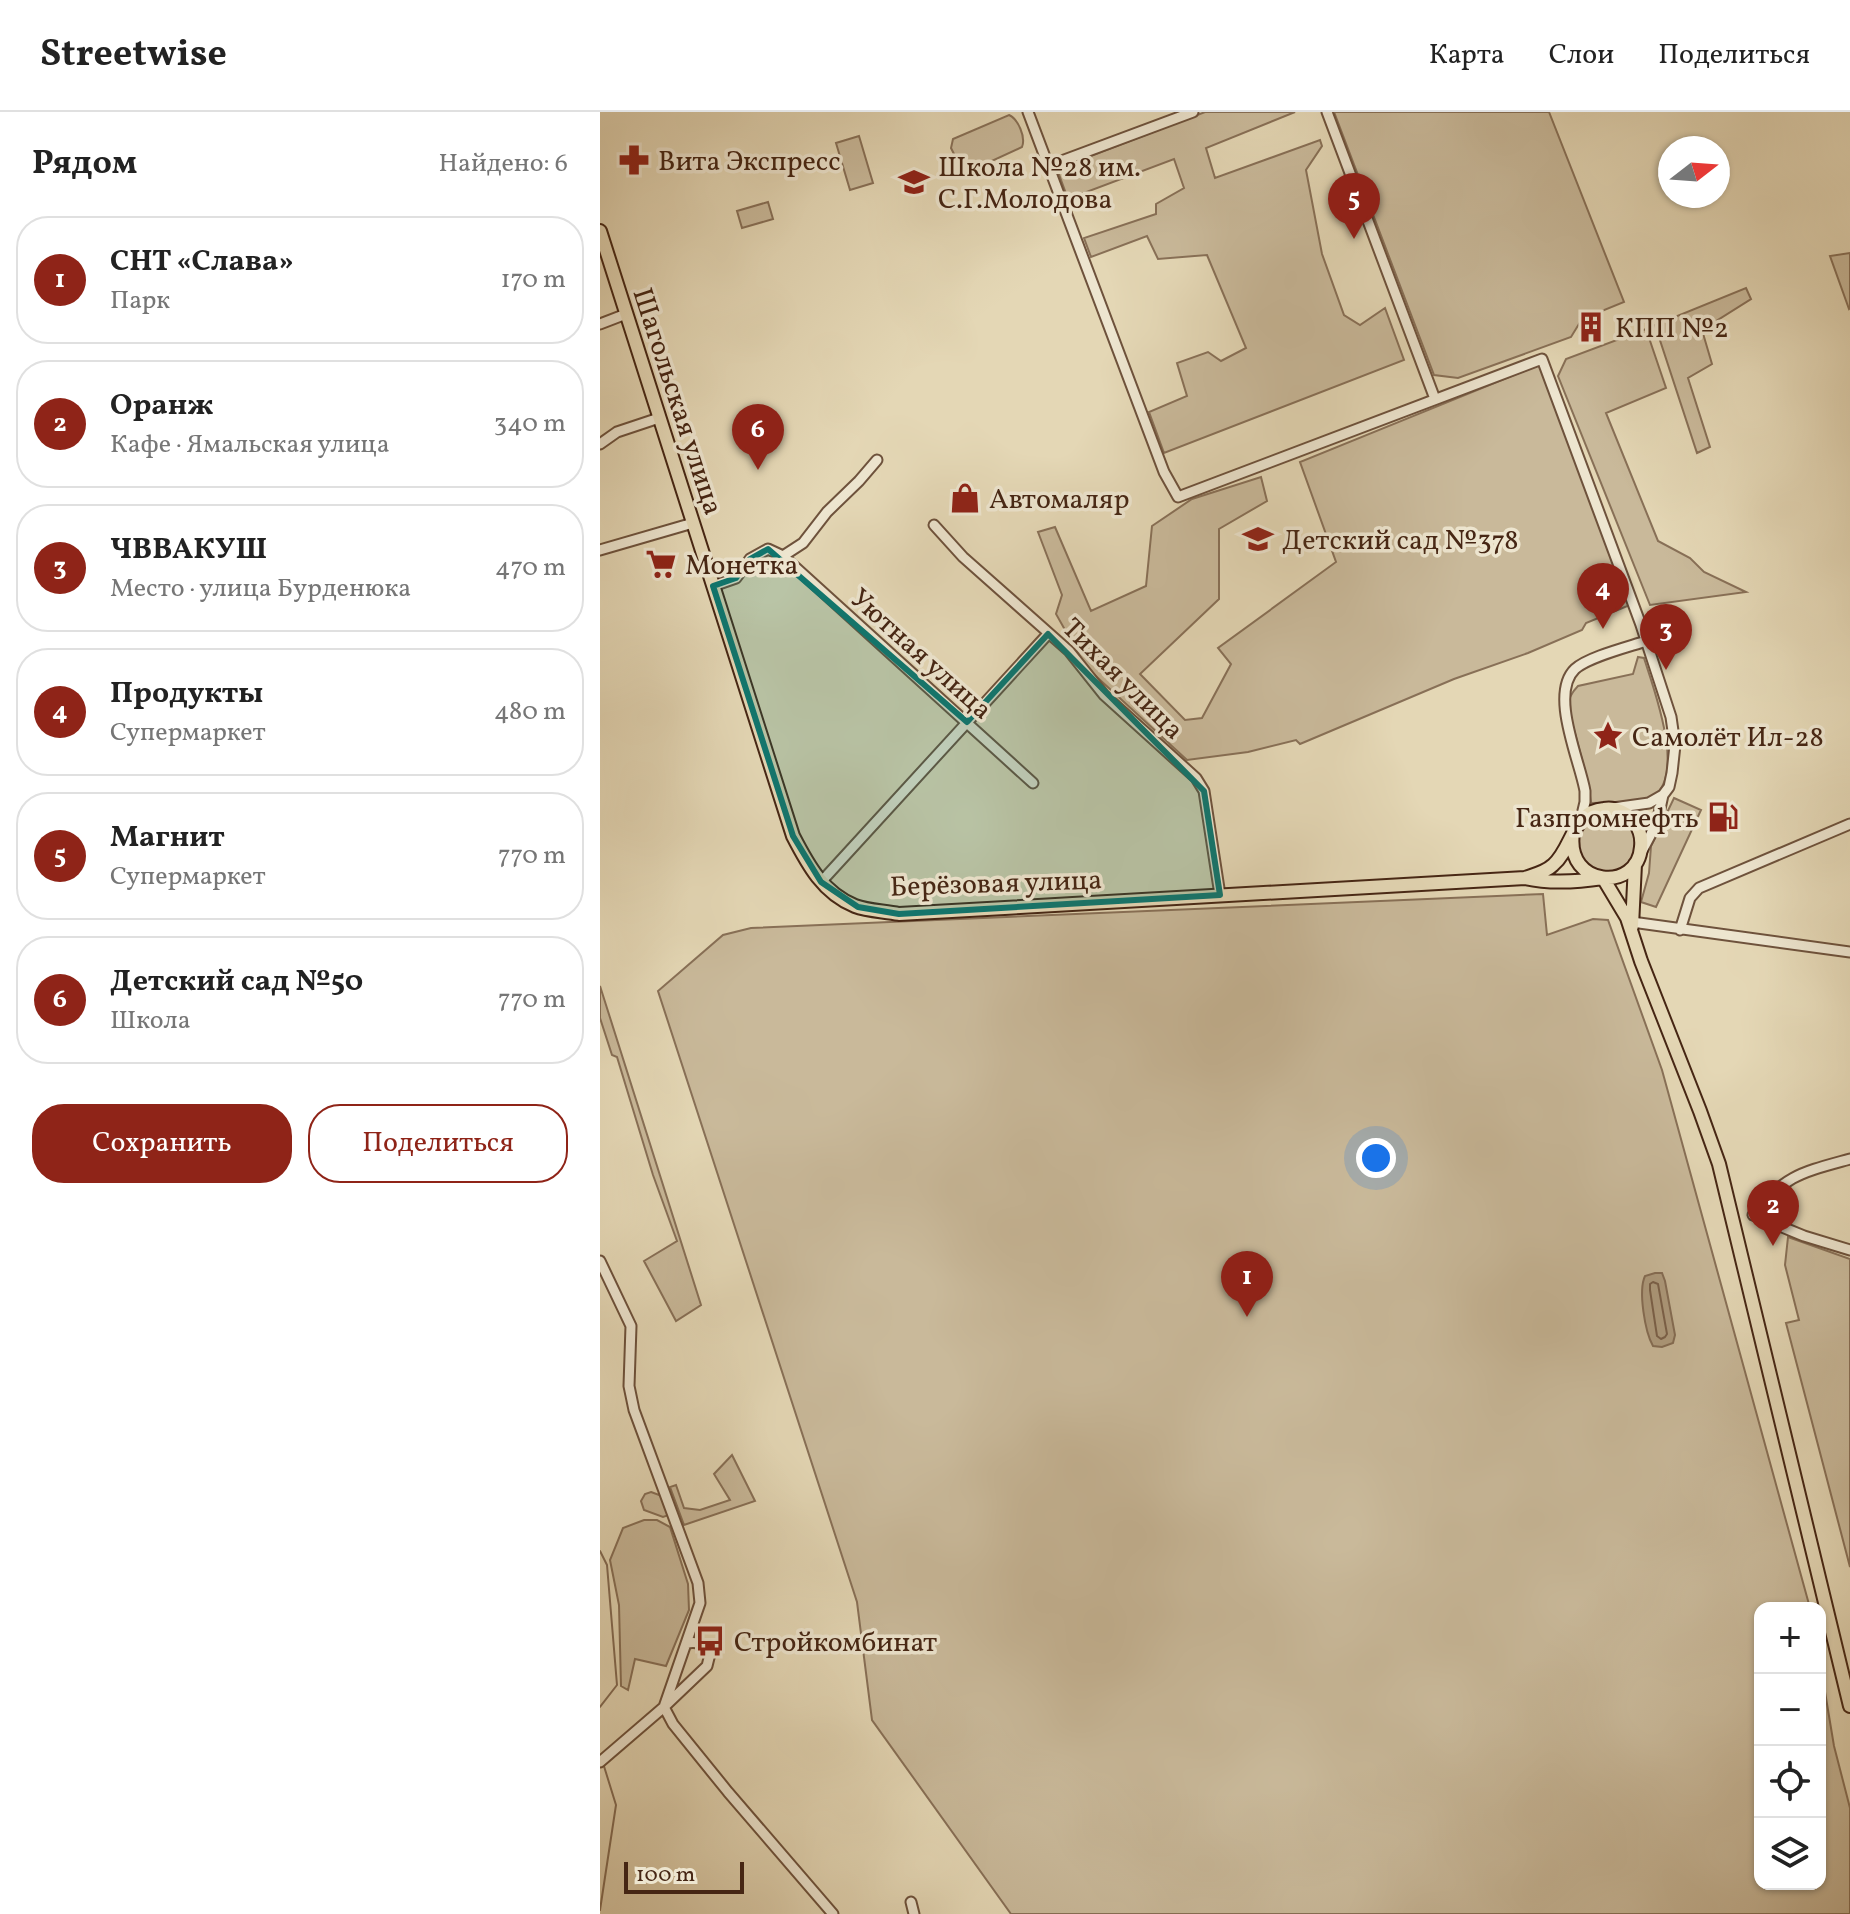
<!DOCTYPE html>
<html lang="ru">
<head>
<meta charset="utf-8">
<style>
	:root { --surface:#fff; --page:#f6f6f6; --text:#222; --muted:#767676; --line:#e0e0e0; --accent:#8f2418 }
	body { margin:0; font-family:Vollkorn,serif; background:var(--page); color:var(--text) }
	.controls { position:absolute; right:24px; bottom:24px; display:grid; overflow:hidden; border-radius:16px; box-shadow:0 2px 6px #0004 }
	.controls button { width:72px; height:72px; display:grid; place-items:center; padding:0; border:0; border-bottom:2px solid var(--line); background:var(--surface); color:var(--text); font:40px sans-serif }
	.compass { position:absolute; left:1058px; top:24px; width:72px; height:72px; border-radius:50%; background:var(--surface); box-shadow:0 2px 6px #0004; rotate:73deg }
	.scale { position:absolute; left:24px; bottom:20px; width:120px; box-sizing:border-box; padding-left:8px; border:4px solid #462614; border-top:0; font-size:22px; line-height:28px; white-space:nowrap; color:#462614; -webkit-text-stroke:6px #ede5cf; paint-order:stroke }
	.you { position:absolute; left:776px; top:1046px; width:28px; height:28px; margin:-20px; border:6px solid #fff; border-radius:50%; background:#1a73e8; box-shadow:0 0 0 12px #1a73e833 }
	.badge { display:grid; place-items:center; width:52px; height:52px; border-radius:50%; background:var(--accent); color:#fff; font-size:26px; font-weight:700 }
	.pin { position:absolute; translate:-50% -66px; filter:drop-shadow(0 2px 4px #0008) }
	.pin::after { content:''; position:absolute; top:42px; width:28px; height:24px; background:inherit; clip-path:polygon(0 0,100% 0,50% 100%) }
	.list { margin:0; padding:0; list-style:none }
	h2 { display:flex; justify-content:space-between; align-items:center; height:104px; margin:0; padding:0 32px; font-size:34px }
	h2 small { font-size:26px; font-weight:400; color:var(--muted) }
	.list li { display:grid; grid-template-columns:52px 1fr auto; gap:24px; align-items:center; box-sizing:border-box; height:128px; margin:0 16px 16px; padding:0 16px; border:2px solid var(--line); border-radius:32px }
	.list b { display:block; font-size:30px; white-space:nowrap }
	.list p { margin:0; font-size:26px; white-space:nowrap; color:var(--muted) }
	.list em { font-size:26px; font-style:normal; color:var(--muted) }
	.actions { display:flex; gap:16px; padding:24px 32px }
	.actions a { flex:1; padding:18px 0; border:2px solid var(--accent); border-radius:32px; text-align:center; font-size:28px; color:var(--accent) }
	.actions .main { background:var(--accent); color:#fff }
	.icon { flex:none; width:44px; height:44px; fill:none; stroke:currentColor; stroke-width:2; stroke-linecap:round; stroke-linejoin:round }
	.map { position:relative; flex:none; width:1250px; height:1802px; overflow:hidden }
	header { display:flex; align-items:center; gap:48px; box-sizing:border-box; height:112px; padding:0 40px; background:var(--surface); border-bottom:2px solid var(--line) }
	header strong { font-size:38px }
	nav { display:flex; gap:44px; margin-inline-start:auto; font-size:28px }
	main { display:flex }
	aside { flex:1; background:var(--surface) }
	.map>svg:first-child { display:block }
</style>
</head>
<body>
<header>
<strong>Streetwise</strong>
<nav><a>Карта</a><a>Слои</a><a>Поделиться</a></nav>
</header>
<main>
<aside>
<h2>Рядом<small>Найдено: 6</small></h2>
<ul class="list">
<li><span class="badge">1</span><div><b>СНТ «Слава»</b><p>Парк</p></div><em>170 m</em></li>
<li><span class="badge">2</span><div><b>Оранж</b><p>Кафе · Ямальская улица</p></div><em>340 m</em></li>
<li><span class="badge">3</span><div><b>ЧВВАКУШ</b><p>Место · улица Бурденюка</p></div><em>470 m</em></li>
<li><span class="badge">4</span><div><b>Продукты</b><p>Супермаркет</p></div><em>480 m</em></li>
<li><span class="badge">5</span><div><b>Магнит</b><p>Супермаркет</p></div><em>770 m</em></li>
<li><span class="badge">6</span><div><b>Детский сад №50</b><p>Школа</p></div><em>770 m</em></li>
</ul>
<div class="actions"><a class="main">Сохранить</a><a>Поделиться</a></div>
</aside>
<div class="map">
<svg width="1250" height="1802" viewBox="0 0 1250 1802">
	<rect width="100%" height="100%" fill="#e4d7b5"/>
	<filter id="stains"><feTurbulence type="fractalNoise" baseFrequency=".0025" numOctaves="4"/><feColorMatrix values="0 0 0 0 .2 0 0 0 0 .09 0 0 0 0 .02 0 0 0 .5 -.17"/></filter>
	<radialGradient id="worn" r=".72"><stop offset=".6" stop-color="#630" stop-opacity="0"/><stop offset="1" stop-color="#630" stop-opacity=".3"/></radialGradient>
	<!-- green -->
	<path fill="#c9b99a" stroke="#887057" stroke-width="2" d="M605,0H695L606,36L615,66L720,28L722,34L706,58L722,142L744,203L760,213L785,196L804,248L564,341L549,300L587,284L577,251L608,240L621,249L646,236L607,143L558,147L547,124L491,145L484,126L556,102V92L584,76L574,47L468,87L457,57Z
		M734,0H949L1024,190L982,207L971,225L858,266L834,263Z
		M409,3C418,7 426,25 422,35L368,60L362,58L351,36L353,27Z
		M259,24L273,71L250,78L236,31Z
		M168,90L173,107L142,116L137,99Z
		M1250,141V196L1249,197L1230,144Z
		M1146,176L1151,187L1102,218L1112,252L1088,266L1110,335L1097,341L1055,213Z
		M1046,217L1066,276L1006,301L1058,429L1090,446L1104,460L1146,480L1050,493L958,264L966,247Z
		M939,253L1030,493L986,511L982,518L928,541L854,567L700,632L696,628L648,640L587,648L486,555L456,502L462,483L438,420L455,415L491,499L546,474L552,414L592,387L661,365L667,389L619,417V487L540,562L585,608L602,606L631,552L618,536L736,450L700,350Z
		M1038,545L1044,546C1053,575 1090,671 1048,687C1031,693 1009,690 991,691L988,670L968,595C968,586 972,580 978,574L1033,562Z
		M1074,686L1101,698L1056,795L1041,790L1049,761L1051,734Z
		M978 731a29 29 0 1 1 58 0a29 29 0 1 1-58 0Z
		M943,782L947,823L993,807L1008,808L1062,958L1210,1496H1160V1772H1220V1550L1234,1634L1250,1696V1802H411L272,1608L257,1490L58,879L123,823L151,816Z
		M0,874L101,1193L76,1209L44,1149L77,1129L53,1063L17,945L12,943L0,906Z
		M1188,1125L1250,1147V1455L1186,1211L1199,1208L1185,1153Z
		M132,1343L155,1389L84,1413L70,1375L76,1373L84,1396L100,1398L130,1388L114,1362Z
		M51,1380L62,1384L69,1403L63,1405L44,1398L41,1389L45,1382Z
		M44,1408H57L70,1415L88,1472L89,1498L66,1554L35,1547L28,1578L21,1574L19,1493L10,1448L23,1416Z"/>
	<!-- water -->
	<path fill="#ae9b7e" stroke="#846c54" stroke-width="2" d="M1055,1161H1062L1065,1169L1075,1223L1073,1231L1062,1235L1053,1234C1045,1220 1038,1179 1045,1164Z"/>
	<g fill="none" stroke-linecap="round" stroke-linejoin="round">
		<!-- shore -->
		<path stroke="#7a6049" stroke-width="2" d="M1053,1170L1058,1172L1067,1222L1065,1225L1061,1227L1057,1224L1050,1178V1172Z"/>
		<!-- stream -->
		<path stroke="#846c54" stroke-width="2" d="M0,1439L7,1453L17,1573L0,1595
			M0,1798L16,1693L3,1651"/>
		<!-- minor casing -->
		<g stroke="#6e523c" stroke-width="13">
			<path id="minor" d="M428,0L564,360L578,385L942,247L1041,513L1071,605L1075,633L1072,661L1069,675L1063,683L1058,706L1050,724L1042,739
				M727,0L835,287
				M448,54L593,0
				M0,212L26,202
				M0,332L17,320L59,306
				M334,413L363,445L469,539L504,583L596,666L604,679L620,783
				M0,438L93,411
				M183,444L433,671
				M113,474L136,466L150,447L168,437L183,444L203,431L227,400L259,369L277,348
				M1013,696L1049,691L1063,683
				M981,707L985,690V679C980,649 949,582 975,557C988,545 1028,535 1046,529
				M221,770L448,522
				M1032,810L1250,840
				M1080,818L1090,786L1099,776L1250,712
				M1250,1047C1203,1060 1184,1063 1153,1103L1204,1124L1250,1138
				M0,1149L31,1214L29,1274L34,1298L98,1471L100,1491L64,1595L0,1650
				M87,1531C99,1529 103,1532 110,1542L107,1554L64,1595L73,1612L128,1680L233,1802
				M311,1790L314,1802"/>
		</g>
		<!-- major casing -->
		<g stroke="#462614" stroke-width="16">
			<path id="major" d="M0,119L193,724C208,753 223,781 255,794C268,799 285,799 299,802L925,766C951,772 977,770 1003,766
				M925,766C934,763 946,760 953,753C973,736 972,699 1004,697C1016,695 1028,701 1035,711C1040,718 1042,726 1041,735C1038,780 965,776 973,721
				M1003,766L1027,806L1041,849L1100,999L1119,1052L1250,1594
				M1032,814L1035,752"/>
		</g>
		<!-- minor -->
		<use href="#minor" stroke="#ede5cf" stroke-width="9"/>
		<!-- major -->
		<use href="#major" stroke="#e4d7b5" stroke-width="12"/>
	</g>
	<!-- marked area -->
	<path fill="#0f766e" fill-opacity="0.2" stroke="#0f766e" stroke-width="6" stroke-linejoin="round" d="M168,437L367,610L448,522L604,679L620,783L299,802L258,795L221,770L193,724L113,474L136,466L150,447Z"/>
	<!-- icons -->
	<defs>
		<g id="pharmacy-bare" transform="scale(2.4)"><path d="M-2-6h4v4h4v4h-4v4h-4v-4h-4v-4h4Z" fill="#8f2418" stroke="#ede5cf" stroke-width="2.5" paint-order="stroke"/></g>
		<g id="school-bare" transform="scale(2.4)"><path d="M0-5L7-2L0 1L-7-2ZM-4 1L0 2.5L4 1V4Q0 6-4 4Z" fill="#8f2418" stroke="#ede5cf" stroke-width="2.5" paint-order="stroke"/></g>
		<g id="building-bare" transform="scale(2.4)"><path d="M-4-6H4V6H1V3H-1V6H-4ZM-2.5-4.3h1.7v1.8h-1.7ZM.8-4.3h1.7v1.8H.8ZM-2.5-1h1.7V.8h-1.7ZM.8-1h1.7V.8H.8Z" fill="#8f2418" stroke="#ede5cf" stroke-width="2.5" paint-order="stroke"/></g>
		<g id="shop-bare" transform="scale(2.4)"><path d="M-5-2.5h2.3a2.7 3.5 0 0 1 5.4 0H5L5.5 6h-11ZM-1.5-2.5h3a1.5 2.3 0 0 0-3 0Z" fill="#8f2418" stroke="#ede5cf" stroke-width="2.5" paint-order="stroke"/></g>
		<g id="supermarket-bare" transform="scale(2.4)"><path d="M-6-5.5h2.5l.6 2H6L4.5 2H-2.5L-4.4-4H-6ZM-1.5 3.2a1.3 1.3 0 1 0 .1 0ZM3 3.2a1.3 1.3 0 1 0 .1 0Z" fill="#8f2418" stroke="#ede5cf" stroke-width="2.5" paint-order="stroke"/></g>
		<g id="sight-bare" transform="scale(2.4)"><path d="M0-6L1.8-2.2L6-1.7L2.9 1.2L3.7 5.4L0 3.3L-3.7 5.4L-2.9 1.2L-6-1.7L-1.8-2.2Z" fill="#8f2418" stroke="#ede5cf" stroke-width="2.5" paint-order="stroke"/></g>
		<g id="fuel-bare" transform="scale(2.4)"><path d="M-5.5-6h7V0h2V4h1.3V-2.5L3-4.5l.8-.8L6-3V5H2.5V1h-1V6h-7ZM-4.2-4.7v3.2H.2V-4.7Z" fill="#8f2418" stroke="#ede5cf" stroke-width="2.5" paint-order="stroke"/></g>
		<g id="bus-bare" transform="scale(2.4)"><path d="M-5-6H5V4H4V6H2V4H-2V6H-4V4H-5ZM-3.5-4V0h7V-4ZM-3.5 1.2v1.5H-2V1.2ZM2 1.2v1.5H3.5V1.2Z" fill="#8f2418" stroke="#ede5cf" stroke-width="2.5" paint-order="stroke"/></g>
	</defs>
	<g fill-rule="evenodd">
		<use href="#pharmacy-bare" x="34" y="48"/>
		<use href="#school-bare" x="314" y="70"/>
		<use href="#building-bare" x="991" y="215"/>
		<use href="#shop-bare" x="365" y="386"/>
		<use href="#school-bare" x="658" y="427"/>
		<use href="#supermarket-bare" x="61" y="452"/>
		<use href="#sight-bare" x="1008" y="624"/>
		<use href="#fuel-bare" x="1123" y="705"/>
		<use href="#bus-bare" x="110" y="1529"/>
	</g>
	<g text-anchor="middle" stroke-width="7" stroke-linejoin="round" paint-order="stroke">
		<!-- poi labels -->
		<g font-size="28" fill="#462614" stroke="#ede5cf" text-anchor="start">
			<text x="58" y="58">Вита Экспресс</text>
			<text x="338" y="64">Школа №28 им.<tspan x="338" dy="32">С.Г.Молодова</tspan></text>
			<text x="1015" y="225">КПП №2</text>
			<text x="389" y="396">Автомаляр</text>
			<text x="682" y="437">Детский сад №378</text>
			<text x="85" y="462">Монетка</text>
			<text x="1032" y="634">Самолёт Ил-28</text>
			<text x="1099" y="715" text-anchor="end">Газпромнефть</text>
			<text x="134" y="1539">Стройкомбинат</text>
		</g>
		<!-- street labels -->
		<g font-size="28" fill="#462614" stroke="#ede5cf">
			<text transform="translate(79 289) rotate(72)" y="10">Шагольская улица</text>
			<text transform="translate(322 541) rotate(42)" y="10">Уютная улица</text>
			<text transform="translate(524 566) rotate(45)" y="10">Тихая улица</text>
			<text transform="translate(396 770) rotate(-2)" y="10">Берёзовая улица</text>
		</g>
	</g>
	<rect width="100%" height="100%" filter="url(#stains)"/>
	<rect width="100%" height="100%" fill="url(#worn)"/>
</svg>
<div class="controls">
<button>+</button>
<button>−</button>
<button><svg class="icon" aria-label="locate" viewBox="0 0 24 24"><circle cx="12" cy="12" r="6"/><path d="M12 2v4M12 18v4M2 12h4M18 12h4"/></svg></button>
<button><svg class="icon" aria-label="layers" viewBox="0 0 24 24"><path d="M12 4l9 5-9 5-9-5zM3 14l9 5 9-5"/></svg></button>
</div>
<svg class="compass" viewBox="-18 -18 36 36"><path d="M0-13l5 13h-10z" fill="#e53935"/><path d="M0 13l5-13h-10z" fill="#767676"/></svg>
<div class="scale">100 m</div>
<div class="you"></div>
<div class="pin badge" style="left:647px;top:1205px">1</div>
<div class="pin badge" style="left:1173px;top:1134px">2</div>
<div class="pin badge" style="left:1066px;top:558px">3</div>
<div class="pin badge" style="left:1003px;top:517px">4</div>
<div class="pin badge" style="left:754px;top:127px">5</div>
<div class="pin badge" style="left:158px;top:358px">6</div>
</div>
</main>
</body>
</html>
